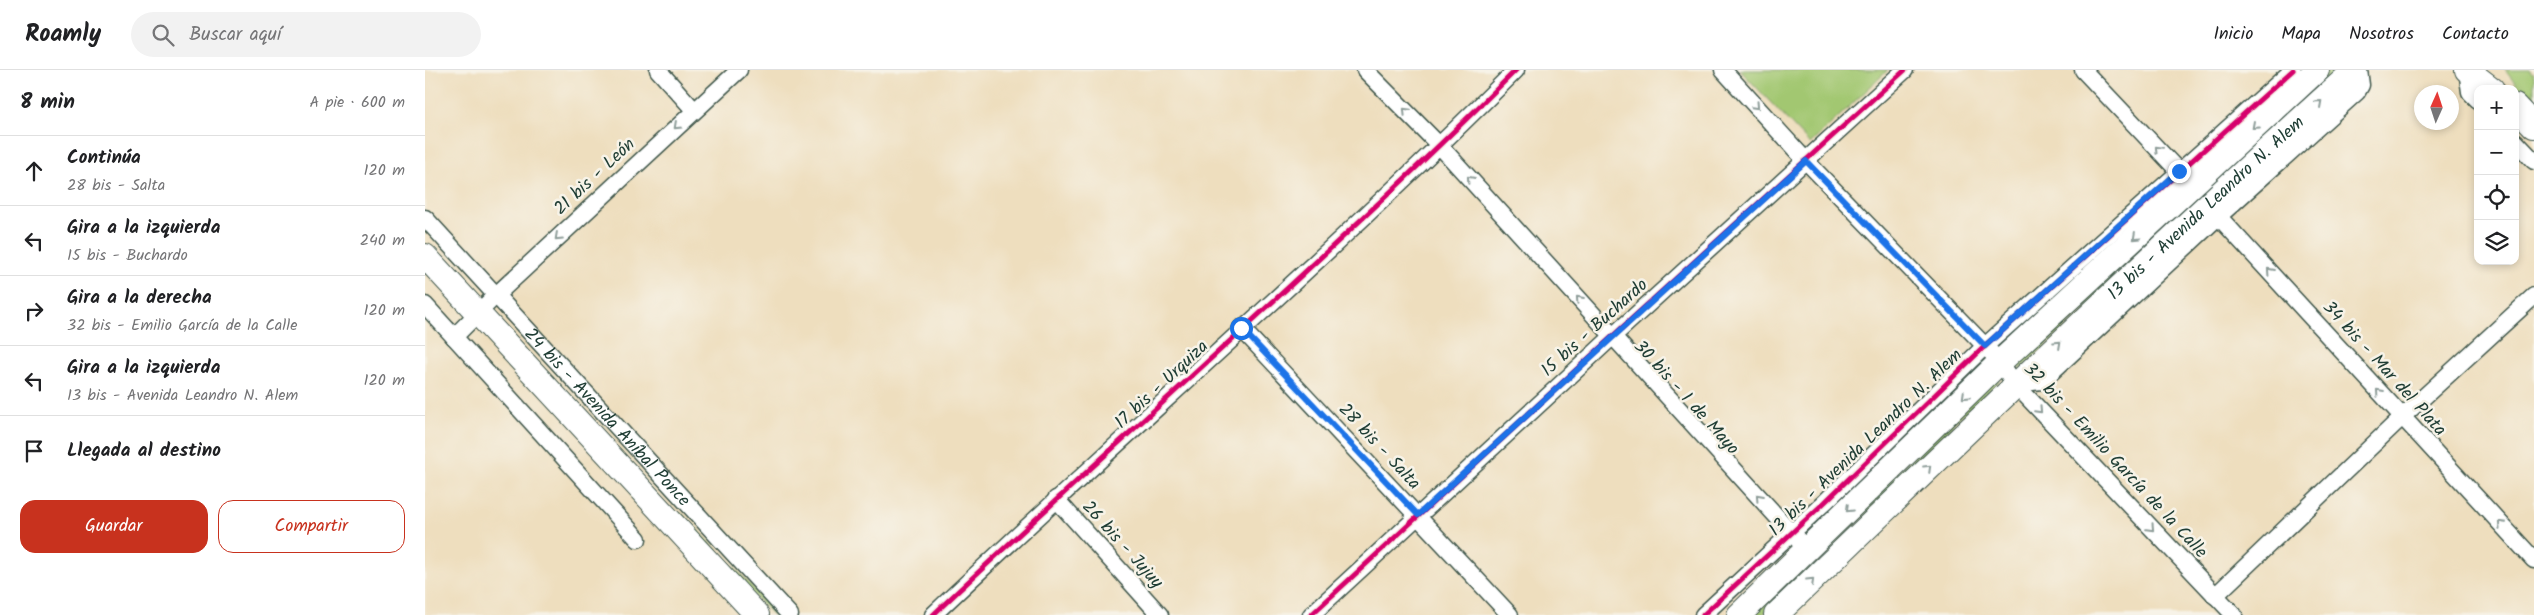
<!DOCTYPE html>
<html lang="es">
<head>
<meta charset="utf-8">
<style>
	:root { --surface:#fff; --page:#f2f2f2; --text:#202124; --muted:#757577; --line:#e0e0e0; --accent:#c8321e }
	body { margin:0; font-family:Kalam,sans-serif; background:var(--page); color:var(--text) }
	.controls { position:absolute; right:15px; top:15px; display:grid; overflow:hidden; border-radius:10px; box-shadow:0 2px 8px #0003 }
	.controls button { width:45px; height:45px; display:grid; place-items:center; padding:0; border:0; border-bottom:1px solid var(--line); background:var(--surface); color:var(--text); font:25px sans-serif }
	.compass { position:absolute; left:1989px; top:15px; width:45px; height:45px; border-radius:50%; background:var(--surface); box-shadow:0 2px 8px #0003; rotate:3deg }
	.stop { position:absolute; width:15px; height:15px; margin:-11px; border:4px solid #1a73e8; border-radius:50%; background:#fff }
	.stop.end { background:#1a73e8; border-color:#fff; box-shadow:0 1px 5px #0008 }
	.list { margin:0; padding:0; list-style:none }
	h2 { display:flex; justify-content:space-between; align-items:center; height:65px; margin:0; padding:0 20px; font-size:21px }
	h2 small { font-size:16px; font-weight:400; color:var(--muted) }
	.list li { display:grid; grid-template-columns:32px 1fr auto; gap:15px; align-items:center; box-sizing:border-box; height:70px; padding:0 20px; border-top:1px solid var(--line) }
	.list b { display:block; font-size:19px; white-space:nowrap }
	.list p { margin:0; font-size:16px; white-space:nowrap; color:var(--muted) }
	.list em { font-size:16px; font-style:normal; color:var(--muted) }
	.actions { display:flex; gap:10px; padding:15px 20px }
	.actions a { flex:1; padding:11px 0; border:1px solid var(--accent); border-radius:15px; text-align:center; font-size:18px; color:var(--accent) }
	.actions .main { background:var(--accent); color:#fff }
	.icon { flex:none; width:28px; height:28px; fill:none; stroke:currentColor; stroke-width:2; stroke-linecap:round; stroke-linejoin:round }
	.map { position:relative; flex:none; width:2109px; height:545px; overflow:hidden }
	header { display:flex; align-items:center; gap:30px; box-sizing:border-box; height:70px; padding:0 25px; background:var(--surface); border-bottom:1px solid var(--line) }
	header strong { font-size:24px }
	nav { display:flex; gap:28px; margin-inline-start:auto; font-size:18px }
	.search { width:350px; height:45px; background:var(--page); display:flex; align-items:center; gap:12px; box-sizing:border-box; padding:0 18px; border-radius:28px; color:var(--muted); font-size:19px }
	main { display:flex }
	aside { flex:1; background:var(--surface) }
	.map>svg:first-child { display:block }
</style>
</head>
<body>
<header>
<strong>Roamly</strong>
<div class="search"><svg class="icon" aria-label="search" viewBox="0 0 24 24"><circle cx="10" cy="10" r="6"/><path d="M15 15l6 6"/></svg>Buscar aquí</div>
<nav><a>Inicio</a><a>Mapa</a><a>Nosotros</a><a>Contacto</a></nav>
</header>
<main>
<aside>
<h2>8 min<small>A pie · 600 m</small></h2>
<ul class="list">
<li><svg class="icon" aria-label="ahead" viewBox="0 0 24 24"><path d="M12 20V5M6 11l6-6 6 6"/></svg><div><b>Continúa</b><p>28 bis - Salta</p></div><em>120 m</em></li>
<li><svg class="icon" aria-label="left" viewBox="0 0 24 24"><path d="M17 20v-9H6M10 6l-5 5 5 5"/></svg><div><b>Gira a la izquierda</b><p>15 bis - Buchardo</p></div><em>240 m</em></li>
<li><svg class="icon" aria-label="right" viewBox="0 0 24 24"><path d="M7 20v-9h11M14 6l5 5-5 5"/></svg><div><b>Gira a la derecha</b><p>32 bis - Emilio García de la Calle</p></div><em>120 m</em></li>
<li><svg class="icon" aria-label="left" viewBox="0 0 24 24"><path d="M17 20v-9H6M10 6l-5 5 5 5"/></svg><div><b>Gira a la izquierda</b><p>13 bis - Avenida Leandro N. Alem</p></div><em>120 m</em></li>
<li><svg class="icon" aria-label="arrive" viewBox="0 0 24 24"><path d="M6 21V4h12l-3 4 3 4H6"/></svg><div><b>Llegada al destino</b></div></li>
</ul>
<div class="actions"><a class="main">Guardar</a><a>Compartir</a></div>
</aside>
<div class="map">
<svg width="2109" height="545" viewBox="0 0 2109 545">
	<rect width="100%" height="100%" fill="#f7f3e8"/>
	<filter id="ink" filterUnits="userSpaceOnUse"><feTurbulence type="fractalNoise" baseFrequency=".02" numOctaves="2"/><feDisplacementMap in="SourceGraphic" scale="10" xChannelSelector="R" yChannelSelector="G"/><feConvolveMatrix kernelMatrix="1 2 1 2 8 2 1 2 1" color-interpolation-filters="sRGB"/></filter>
	<filter id="wash" filterUnits="userSpaceOnUse"><feTurbulence type="fractalNoise" baseFrequency=".0096" numOctaves="4" result="noise"/><feDisplacementMap in="SourceGraphic" scale="20" xChannelSelector="R" yChannelSelector="G"/><feGaussianBlur stdDeviation="1.12" result="paint"/><feColorMatrix in="noise" values="0 0 0 0 0 0 0 0 0 0 0 0 0 0 0 0 0 1.4 0 .05"/><feComposite in="paint" operator="in"/></filter>
	<g filter="url(#wash)">
		<rect width="100%" height="100%" fill="#eedebe"/>
		<!-- green -->
		<path fill="#a2c771" stroke="#608252" d="M1315,0H1463L1385,74Z
			M1904,0H1916L1595,299L1592,295L1633,258L1651,235Z
			M2080,0H2104L2109,6V38Z
			M1571,308L1574,311L1529,352L1518,369L1337,545H1325Z
			M256,443L355,545H348L251,446Z"/>
	</g>
	<g filter="url(#ink)">
		<g fill="none" stroke-linecap="round" stroke-linejoin="round">
			<!-- street casing -->
			<g stroke="#3e5549" stroke-width="19">
				<g id="street">
					<path d="M233,0L269,40"/>
					<path d="M940,0L1015,76L1374,471"/>
					<path d="M1298,0L1381,91L1560,276L1575,292L1590,314L1809,545"/>
					<path d="M1658,0L1761,109"/>
					<path d="M2042,0L2045,22L2053,30"/>
					<path d="M2090,71L2109,91"/>
					<path d="M1782,134L2109,490"/>
					<path id="s1" d="M0,148L365,545"/>
					<path d="M0,235L213,469"/>
					<path d="M816,258L1085,545"/>
					<path d="M29,267L70,226L314,0"/>
					<path d="M1590,314L1617,311L1794,146L1932,22L1936,15L1934,0"/>
					<path d="M631,429L735,545"/>
					<path d="M1790,526L1977,347L2109,226"/>
					<path d="M508,545C701,362 903,188 1091,0"/>
					<path d="M886,545L1188,266L1480,0"/>
					<path d="M1278,545L1400,432L1560,276L1868,0"/>
				</g>
			</g>
			<!-- secondary casing -->
			<g stroke="#3e5549" stroke-width="26">
				<g id="secondary">
					<path d="M2042,0L2067,19"/>
					<path d="M2090,36L2109,56"/>
					<path d="M0,186L332,545"/>
					<path d="M1314,545L1575,292L1892,0"/>
					<path id="s2" d="M1351,545C1542,361 1733,178 1930,0"/>
				</g>
			</g>
			<!-- street -->
			<use href="#street" stroke="#fff" stroke-width="16"/>
			<!-- secondary -->
			<use href="#secondary" stroke="#fff" stroke-width="24"/>
			<!-- cycleway casing -->
			<g stroke="#f7f3e8" stroke-width="8">
				<path id="cycleway" d="M508,545C701,362 903,188 1091,0
					M886,545L1188,266L1480,0
					M1278,545L1400,432L1560,276L1868,0"/>
			</g>
			<!-- cycleway -->
			<use href="#cycleway" stroke="#d6006c" stroke-width="5"/>
		</g>
		<!-- one-way arrows -->
		<defs><path id="oneway-chevron" d="M-2-3.5L2.5 0L-2 3.5" fill="none" stroke-width="1.6" stroke-linecap="round" stroke-linejoin="round" transform="scale(1.25)"/></defs>
		<g stroke="#8f9e9a">
			<use href="#oneway-chevron" transform="translate(1894 33) rotate(-42)"/>
			<use href="#oneway-chevron" transform="translate(1331 36) rotate(47)"/>
			<use href="#oneway-chevron" transform="translate(981 41) rotate(-134)"/>
			<use href="#oneway-chevron" transform="translate(252 56) rotate(137)"/>
			<use href="#oneway-chevron" transform="translate(1830 56) rotate(138)"/>
			<use href="#oneway-chevron" transform="translate(1733 79) rotate(-133)"/>
			<use href="#oneway-chevron" transform="translate(1045 109) rotate(-132)"/>
			<use href="#oneway-chevron" transform="translate(133 167) rotate(137)"/>
			<use href="#oneway-chevron" transform="translate(1711 167) rotate(137)"/>
			<use href="#oneway-chevron" transform="translate(1845 201) rotate(-132)"/>
			<use href="#oneway-chevron" transform="translate(1154 229) rotate(-132)"/>
			<use href="#oneway-chevron" transform="translate(1633 274) rotate(-43)"/>
			<use href="#oneway-chevron" transform="translate(1954 322) rotate(-132)"/>
			<use href="#oneway-chevron" transform="translate(1540 326) rotate(136)"/>
			<use href="#oneway-chevron" transform="translate(1614 340) rotate(47)"/>
			<use href="#oneway-chevron" transform="translate(1503 398) rotate(-44)"/>
			<use href="#oneway-chevron" transform="translate(1334 427) rotate(-132)"/>
			<use href="#oneway-chevron" transform="translate(1424 439) rotate(136)"/>
			<use href="#oneway-chevron" transform="translate(2076 454) rotate(-133)"/>
			<use href="#oneway-chevron" transform="translate(1726 458) rotate(47)"/>
			<use href="#oneway-chevron" transform="translate(1386 511) rotate(-44)"/>
		</g>
	</g>
	<g fill="none" stroke-linecap="round" stroke-linejoin="round" filter="url(#ink)">
		<!-- route -->
		<path stroke="#1a73e8" stroke-width="6" d="M816,258L993,445L1381,91L1560,276L1754,101"/>
	</g>
	<g text-anchor="middle" stroke-width="5" stroke-linejoin="round" paint-order="stroke">
		<!-- street labels -->
		<g font-size="18" fill="#1f3d34" stroke="#f7f3e8">
			<text transform="translate(169 106) rotate(-43)" y="6">21 bis - León</text>
			<text dy="6" stroke="none"><textPath href="#s2" startOffset="592">13 bis - Avenida Leandro N. Alem</textPath></text>
			<text transform="translate(1169 257) rotate(-42)" y="6">15 bis - Buchardo</text>
			<text transform="translate(1960 298) rotate(48)" y="6">34 bis - Mar del Plata</text>
			<text transform="translate(736 314) rotate(-43)" y="6">17 bis - Urquiza</text>
			<text transform="translate(1262 327) rotate(48)" y="6">30 bis - 1 de Mayo</text>
			<text dy="6" stroke="none"><textPath href="#s1" startOffset="270">24 bis - Avenida Aníbal Ponce</textPath></text>
			<text transform="translate(1440 372) rotate(-44)" y="6">13 bis - Avenida Leandro N. Alem</text>
			<text transform="translate(955 376) rotate(47)" y="6">28 bis - Salta</text>
			<text transform="translate(1691 390) rotate(47)" y="6">32 bis - Emilio García de la Calle</text>
			<text transform="translate(698 474) rotate(48)" y="6">26 bis - Jujuy</text>
		</g>
	</g>
</svg>
<div class="controls">
<button>+</button>
<button>−</button>
<button><svg class="icon" aria-label="locate" viewBox="0 0 24 24"><circle cx="12" cy="12" r="6"/><path d="M12 2v4M12 18v4M2 12h4M18 12h4"/></svg></button>
<button><svg class="icon" aria-label="layers" viewBox="0 0 24 24"><path d="M12 4l9 5-9 5-9-5zM3 14l9 5 9-5"/></svg></button>
</div>
<svg class="compass" viewBox="-18 -18 36 36"><path d="M0-13l5 13h-10z" fill="#e53935"/><path d="M0 13l5-13h-10z" fill="#757577"/></svg>
<div class="stop" style="left:816px;top:258px"></div>
<div class="stop end" style="left:1754px;top:101px"></div>
</div>
</main>
</body>
</html>
